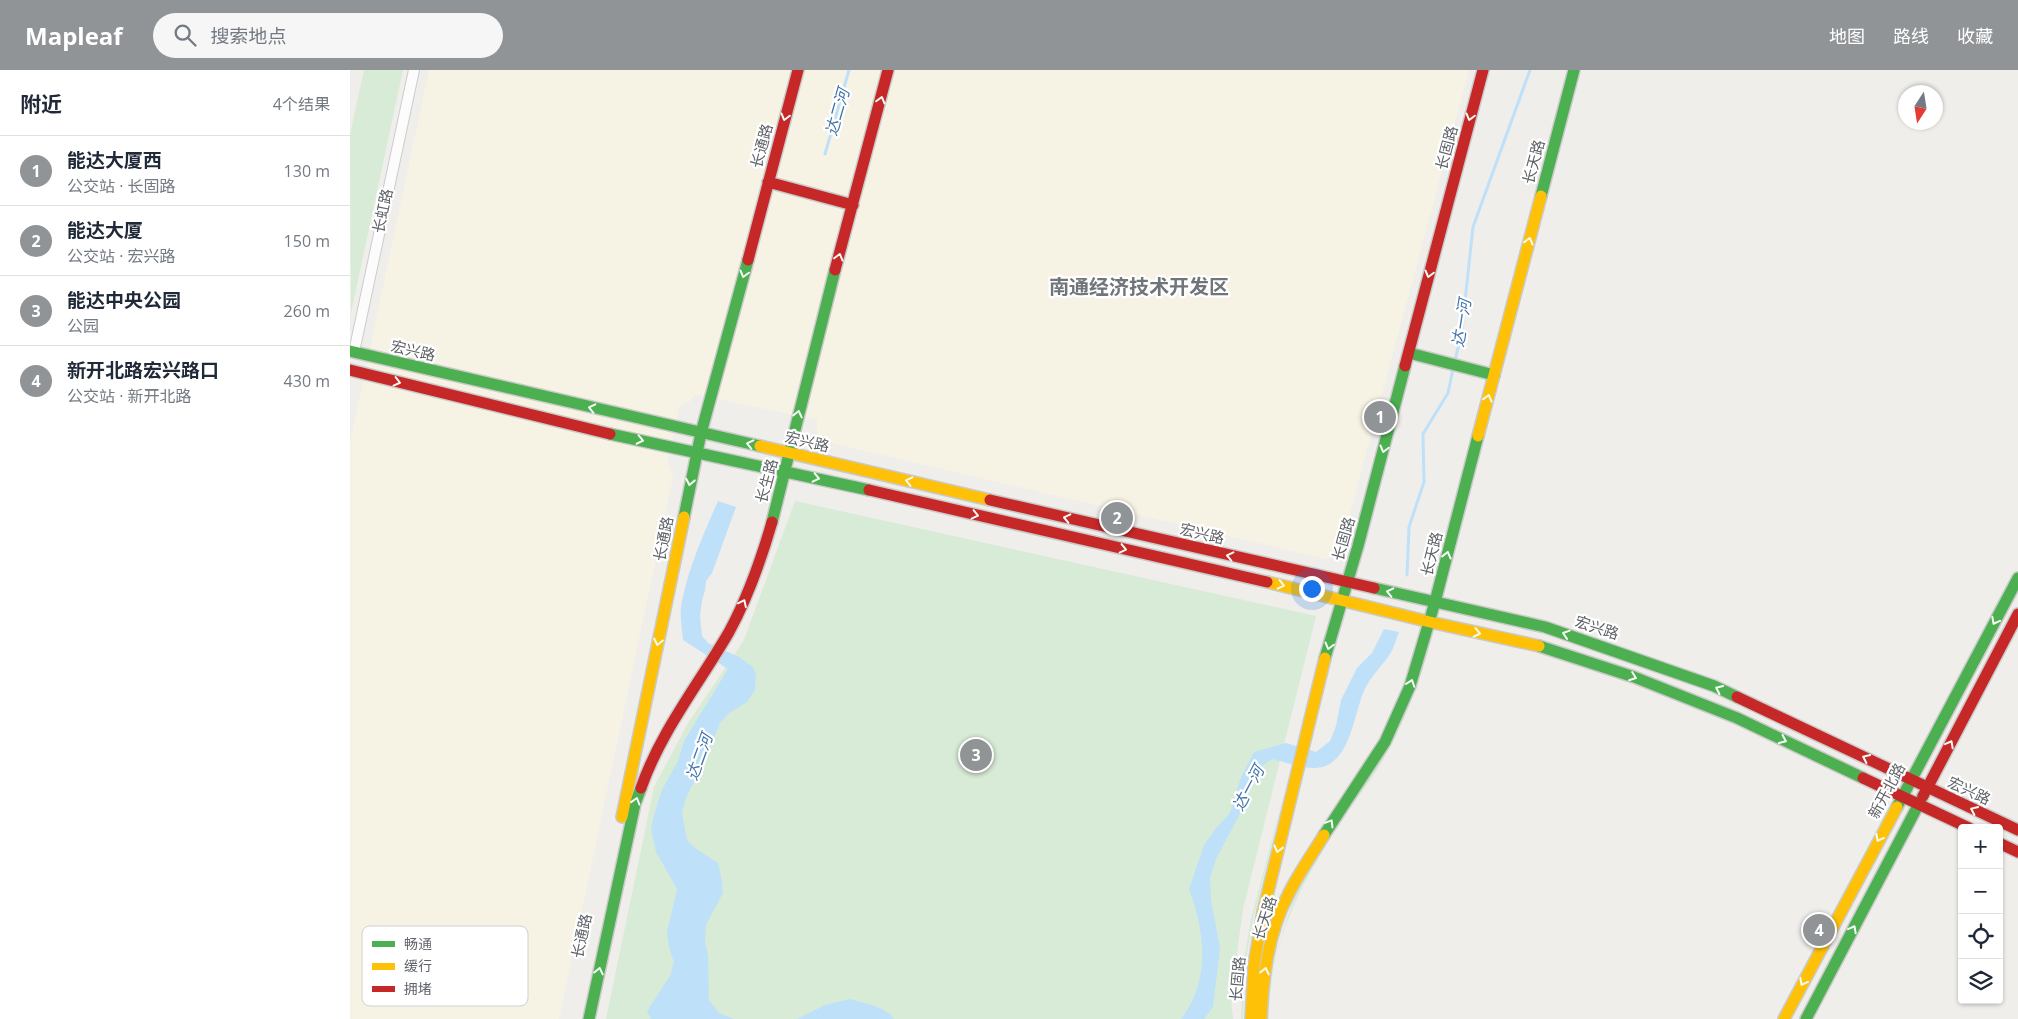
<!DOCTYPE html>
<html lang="zh">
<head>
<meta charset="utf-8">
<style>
	:root { --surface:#fff; --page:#f6f6f7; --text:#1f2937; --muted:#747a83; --line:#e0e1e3; --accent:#919496 }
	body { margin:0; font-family:"Open Sans","Noto Sans SC",sans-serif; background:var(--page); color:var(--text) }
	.controls { position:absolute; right:15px; bottom:15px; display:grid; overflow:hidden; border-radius:5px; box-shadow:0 1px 4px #0004 }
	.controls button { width:45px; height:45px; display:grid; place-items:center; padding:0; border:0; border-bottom:1px solid var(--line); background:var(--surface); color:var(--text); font:25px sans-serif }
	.compass { position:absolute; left:1548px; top:15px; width:45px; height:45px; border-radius:50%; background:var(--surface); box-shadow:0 1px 4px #0004; rotate:192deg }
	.you { position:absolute; left:961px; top:518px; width:18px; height:18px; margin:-12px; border:4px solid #fff; border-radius:50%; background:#1a73e8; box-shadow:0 0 0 8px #1a73e833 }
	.badge { display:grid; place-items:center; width:32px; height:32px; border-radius:50%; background:var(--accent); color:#fff; font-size:16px; font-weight:700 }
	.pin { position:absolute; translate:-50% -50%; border:2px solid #fff; box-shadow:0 1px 5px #0006 }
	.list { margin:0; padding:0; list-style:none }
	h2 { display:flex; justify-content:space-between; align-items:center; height:65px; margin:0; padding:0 20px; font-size:21px }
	h2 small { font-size:16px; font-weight:400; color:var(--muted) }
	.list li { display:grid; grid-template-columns:32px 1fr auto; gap:15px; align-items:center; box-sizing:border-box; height:70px; padding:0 20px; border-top:1px solid var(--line) }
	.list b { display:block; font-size:19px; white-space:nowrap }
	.list p { margin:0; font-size:16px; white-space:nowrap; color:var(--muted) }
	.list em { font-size:16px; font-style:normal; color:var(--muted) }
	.icon { flex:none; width:28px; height:28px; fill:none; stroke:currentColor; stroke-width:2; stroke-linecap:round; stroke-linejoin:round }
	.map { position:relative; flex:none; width:1668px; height:949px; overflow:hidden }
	header { display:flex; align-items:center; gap:30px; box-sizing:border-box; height:70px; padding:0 25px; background:var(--accent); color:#fff }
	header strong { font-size:24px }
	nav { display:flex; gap:28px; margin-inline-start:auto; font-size:18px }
	.search { width:350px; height:45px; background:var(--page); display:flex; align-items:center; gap:12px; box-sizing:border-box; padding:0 18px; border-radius:28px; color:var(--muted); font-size:19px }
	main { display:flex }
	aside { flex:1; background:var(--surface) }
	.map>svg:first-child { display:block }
</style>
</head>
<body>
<header>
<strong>Mapleaf</strong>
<div class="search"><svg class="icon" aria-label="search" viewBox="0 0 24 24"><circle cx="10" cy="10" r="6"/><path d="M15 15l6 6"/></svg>搜索地点</div>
<nav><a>地图</a><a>路线</a><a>收藏</a></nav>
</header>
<main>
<aside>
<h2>附近<small>4个结果</small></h2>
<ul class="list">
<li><span class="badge">1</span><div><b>能达大厦西</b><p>公交站 · 长固路</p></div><em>130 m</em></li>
<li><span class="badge">2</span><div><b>能达大厦</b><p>公交站 · 宏兴路</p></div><em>150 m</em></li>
<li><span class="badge">3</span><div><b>能达中央公园</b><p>公园</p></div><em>260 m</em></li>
<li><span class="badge">4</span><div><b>新开北路宏兴路口</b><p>公交站 · 新开北路</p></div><em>430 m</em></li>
</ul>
</aside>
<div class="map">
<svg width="1668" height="949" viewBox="0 0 1668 949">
	<rect width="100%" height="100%" fill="#efeeea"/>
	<!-- commercial -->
	<path fill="#f7f3e4" d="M79,0H1119L993,469L987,483L977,489L477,372L470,369L467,360V350L345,324L339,332L330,335L317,392L323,407L209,949H0V373Z"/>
	<!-- green -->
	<path fill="#d8ebd6" d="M14,0H53L1,243L0,64Z
		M445,431L966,546L893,839L881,927L883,949H256L304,717L338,653L394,570Z
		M1079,579C1067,616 1055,652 1036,685C1027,702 1015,717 1004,733C958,801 919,864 919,949H918C918,905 931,864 946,823Z
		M938,708L903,850L896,890L893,949H891L894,890L901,849Z"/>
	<!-- water -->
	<path fill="#bfe0f9" d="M368,431L386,437L362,503L356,511L355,520L352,531L350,546L352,566L358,573L389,587L403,597L406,605L405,620L397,632L379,643L370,653L357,686L336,728L332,743L337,770L345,778L368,793L371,806L373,823L356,855L355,871L358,886L359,930L369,943L384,949H301L297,941L320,906L324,892L319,878L317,862L327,819L306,782L301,759L305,741L312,720L328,691L334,671L378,599L333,570C332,557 329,544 332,531C339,496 354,463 368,431Z
		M1034,559L1049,562C1046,569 1044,578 1040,584C1032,596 1020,607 1014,621C1003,646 1000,699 963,698C950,698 935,692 922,689L912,696L906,704L896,724L892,740L866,789L860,808L861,830L870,878L863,937L854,949H831C861,910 855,862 839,819L854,775L866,758L880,743L891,707L904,682L936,673L966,682L980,671L986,656L991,630L1007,598L1022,583Z
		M500,929C514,933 535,936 544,949H447L475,935Z"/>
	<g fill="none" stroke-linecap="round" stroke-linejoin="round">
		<!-- stream -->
		<path stroke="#bfe0f9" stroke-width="3" d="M475,84L499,0
			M1105,291L1112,259L1123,157L1180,0
			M1057,505L1059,457L1074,412L1073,364L1098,323L1103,299"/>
		<!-- street casing -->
		<g stroke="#cbcccc" stroke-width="12">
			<path id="street" d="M4,282L64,0"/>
		</g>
		<!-- fast casing -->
		<g stroke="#cacacb" stroke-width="14">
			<path id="fast" d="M1191,126L1224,0
				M0,281L410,376
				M1059,283L1144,305
				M260,364L519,420
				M334,447L351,363L398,190
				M422,452L485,200
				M1024,518L1195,557L1364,616L1387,627
				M1189,576L1284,607L1387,648L1513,708
				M975,588L1008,476L1055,296
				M1547,737L1668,508
				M974,765L1035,672L1060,616L1085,532L1128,366
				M239,949L285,734L291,718
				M1456,949L1573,726"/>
		</g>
		<!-- slow casing -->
		<g stroke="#cacacb" stroke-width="14">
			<path id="slow" d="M1128,366L1191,126
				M410,376L640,430
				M917,512L1080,552L1189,576
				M272,747L334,447
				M901,949L904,895L913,842L975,588
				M911,949C913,907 918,863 938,825C948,804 962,785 974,765
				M1434,949L1547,737"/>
		</g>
		<!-- jam casing -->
		<g stroke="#cacacb" stroke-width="14">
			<path id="jam" d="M418,112L503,135
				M398,190L448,0
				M485,200L538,0
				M1055,296L1133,0
				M0,300L260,364
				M519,420L917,512
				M640,430L1024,518
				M1387,627L1668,760
				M1513,708L1619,758
				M291,718C311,661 349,614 379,562C398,527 411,490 422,452
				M1573,726L1668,544
				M1649,773L1668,782"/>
		</g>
		<!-- street -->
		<use href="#street" stroke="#fdfcfc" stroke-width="10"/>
		<!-- fast -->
		<use href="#fast" stroke="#4caf50" stroke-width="11"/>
		<!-- slow -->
		<use href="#slow" stroke="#ffc107" stroke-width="11"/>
		<!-- jam -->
		<use href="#jam" stroke="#c62828" stroke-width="11"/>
	</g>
	<!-- one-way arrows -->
	<defs><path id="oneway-chevron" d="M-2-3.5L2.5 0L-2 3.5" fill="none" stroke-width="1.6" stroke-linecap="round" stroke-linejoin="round" transform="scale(1.25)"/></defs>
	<g stroke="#f6fbf6">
		<use href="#oneway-chevron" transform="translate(531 30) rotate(-75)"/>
		<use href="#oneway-chevron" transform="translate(435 47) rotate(105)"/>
		<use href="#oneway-chevron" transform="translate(1120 47) rotate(105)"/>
		<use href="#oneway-chevron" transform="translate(1179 171) rotate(-75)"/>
		<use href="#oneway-chevron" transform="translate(489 187) rotate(-75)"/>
		<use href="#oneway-chevron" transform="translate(394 204) rotate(105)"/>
		<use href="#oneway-chevron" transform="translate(1079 204) rotate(105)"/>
		<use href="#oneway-chevron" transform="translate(47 312) rotate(14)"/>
		<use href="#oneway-chevron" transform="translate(1138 328) rotate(-75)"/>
		<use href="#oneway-chevron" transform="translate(242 338) rotate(-167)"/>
		<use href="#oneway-chevron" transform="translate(448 344) rotate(-77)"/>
		<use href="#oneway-chevron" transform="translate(290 370) rotate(12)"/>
		<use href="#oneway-chevron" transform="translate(400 374) rotate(-167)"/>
		<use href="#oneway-chevron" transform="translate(1034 379) rotate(105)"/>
		<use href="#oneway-chevron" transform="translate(466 408) rotate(13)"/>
		<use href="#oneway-chevron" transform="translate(559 411) rotate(-167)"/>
		<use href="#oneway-chevron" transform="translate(340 412) rotate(101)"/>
		<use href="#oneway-chevron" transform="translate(625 445) rotate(13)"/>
		<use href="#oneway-chevron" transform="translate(717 448) rotate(-167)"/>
		<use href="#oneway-chevron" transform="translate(773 479) rotate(13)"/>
		<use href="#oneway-chevron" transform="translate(1097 485) rotate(-76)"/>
		<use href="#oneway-chevron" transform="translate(880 486) rotate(-167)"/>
		<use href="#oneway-chevron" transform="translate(931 515) rotate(13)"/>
		<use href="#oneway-chevron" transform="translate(1040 522) rotate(-167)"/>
		<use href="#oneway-chevron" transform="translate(393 533) rotate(-64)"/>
		<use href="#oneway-chevron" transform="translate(1645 551) rotate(118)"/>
		<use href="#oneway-chevron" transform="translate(1127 563) rotate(12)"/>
		<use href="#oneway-chevron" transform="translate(1216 564) rotate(-162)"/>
		<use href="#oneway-chevron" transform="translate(308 572) rotate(102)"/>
		<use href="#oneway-chevron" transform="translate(979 576) rotate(105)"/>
		<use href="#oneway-chevron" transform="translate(1283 607) rotate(20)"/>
		<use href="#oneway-chevron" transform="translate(1061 613) rotate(-71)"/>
		<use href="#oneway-chevron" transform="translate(1369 619) rotate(-155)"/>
		<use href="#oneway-chevron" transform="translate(1433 670) rotate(25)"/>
		<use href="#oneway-chevron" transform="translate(1600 674) rotate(-62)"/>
		<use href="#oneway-chevron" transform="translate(1516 688) rotate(-155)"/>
		<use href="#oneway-chevron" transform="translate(286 731) rotate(-73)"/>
		<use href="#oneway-chevron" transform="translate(1624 740) rotate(-155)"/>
		<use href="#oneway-chevron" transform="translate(980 753) rotate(-59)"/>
		<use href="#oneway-chevron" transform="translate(1529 768) rotate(118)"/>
		<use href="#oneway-chevron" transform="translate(928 779) rotate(104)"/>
		<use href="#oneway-chevron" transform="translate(1503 859) rotate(-62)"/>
		<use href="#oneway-chevron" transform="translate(249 901) rotate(-78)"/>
		<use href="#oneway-chevron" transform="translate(915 901) rotate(-77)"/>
		<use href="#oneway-chevron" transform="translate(1453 912) rotate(118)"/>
	</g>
	<g text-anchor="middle" stroke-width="4.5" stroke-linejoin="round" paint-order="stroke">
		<!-- street labels -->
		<g font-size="15" fill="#5f6368" stroke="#fff">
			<text transform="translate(412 76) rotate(-75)" y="5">长通路</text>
			<text transform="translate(1097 78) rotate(-75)" y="5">长固路</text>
			<text transform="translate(1184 92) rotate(-75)" y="5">长天路</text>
			<text transform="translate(33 141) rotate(-78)" y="5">长虹路</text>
			<text transform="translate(63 281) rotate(13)" y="5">宏兴路</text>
			<text transform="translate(457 372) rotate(13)" y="5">宏兴路</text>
			<text transform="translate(417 411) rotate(-75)" y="5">长生路</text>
			<text transform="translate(852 464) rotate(13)" y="5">宏兴路</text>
			<text transform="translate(314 469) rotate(-79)" y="5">长通路</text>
			<text transform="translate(994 469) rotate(-74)" y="5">长固路</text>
			<text transform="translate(1082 484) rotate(-76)" y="5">长天路</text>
			<text transform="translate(1247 558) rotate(18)" y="5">宏兴路</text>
			<text transform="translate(1537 721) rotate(-62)" y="5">新开北路</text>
			<text transform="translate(1619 721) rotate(25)" y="5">宏兴路</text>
			<text transform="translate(915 848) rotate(-72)" y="5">长天路</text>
			<text transform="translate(232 866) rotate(-78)" y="5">长通路</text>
			<text transform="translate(888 909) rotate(-85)" y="5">长固路</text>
		</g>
		<!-- water labels -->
		<g font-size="16" font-style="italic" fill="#4174aa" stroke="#fff">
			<text transform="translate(487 42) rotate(-74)" y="6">达二河</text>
			<text transform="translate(1111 253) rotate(-81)" y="6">达一河</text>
			<text transform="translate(349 687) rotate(-70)" y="6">达二河</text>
			<text transform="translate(898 718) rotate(-62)" y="6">达一河</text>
		</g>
		<!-- district labels -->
		<g font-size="20" font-weight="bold" fill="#70757a" stroke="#fff">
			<text x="789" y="224">南通经济技术开发区</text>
		</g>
	</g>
	<!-- legend -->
	<rect x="12" y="856" width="166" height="80" rx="8" fill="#fff" stroke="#cfd0d2" stroke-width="1"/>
	<rect x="22" y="871" width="23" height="6" fill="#4caf50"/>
	<rect x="22" y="893" width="23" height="7" fill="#ffc107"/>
	<rect x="22" y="916" width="23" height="6" fill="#c62828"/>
	<g font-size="14" fill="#5f6368">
		<text x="54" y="879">畅通</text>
		<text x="54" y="901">缓行</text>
		<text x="54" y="924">拥堵</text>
	</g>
</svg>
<div class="controls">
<button>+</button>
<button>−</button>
<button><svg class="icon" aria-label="locate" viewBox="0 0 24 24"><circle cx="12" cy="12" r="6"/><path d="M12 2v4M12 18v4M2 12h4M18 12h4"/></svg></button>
<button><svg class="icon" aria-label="layers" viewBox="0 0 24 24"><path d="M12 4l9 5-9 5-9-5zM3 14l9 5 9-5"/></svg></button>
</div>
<svg class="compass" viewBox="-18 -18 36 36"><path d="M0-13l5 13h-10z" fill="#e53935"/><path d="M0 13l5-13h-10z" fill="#747a83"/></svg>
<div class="you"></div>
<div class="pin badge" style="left:1030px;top:347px">1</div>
<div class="pin badge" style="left:767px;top:448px">2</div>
<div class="pin badge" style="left:626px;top:685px">3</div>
<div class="pin badge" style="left:1469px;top:860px">4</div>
</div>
</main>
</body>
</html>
